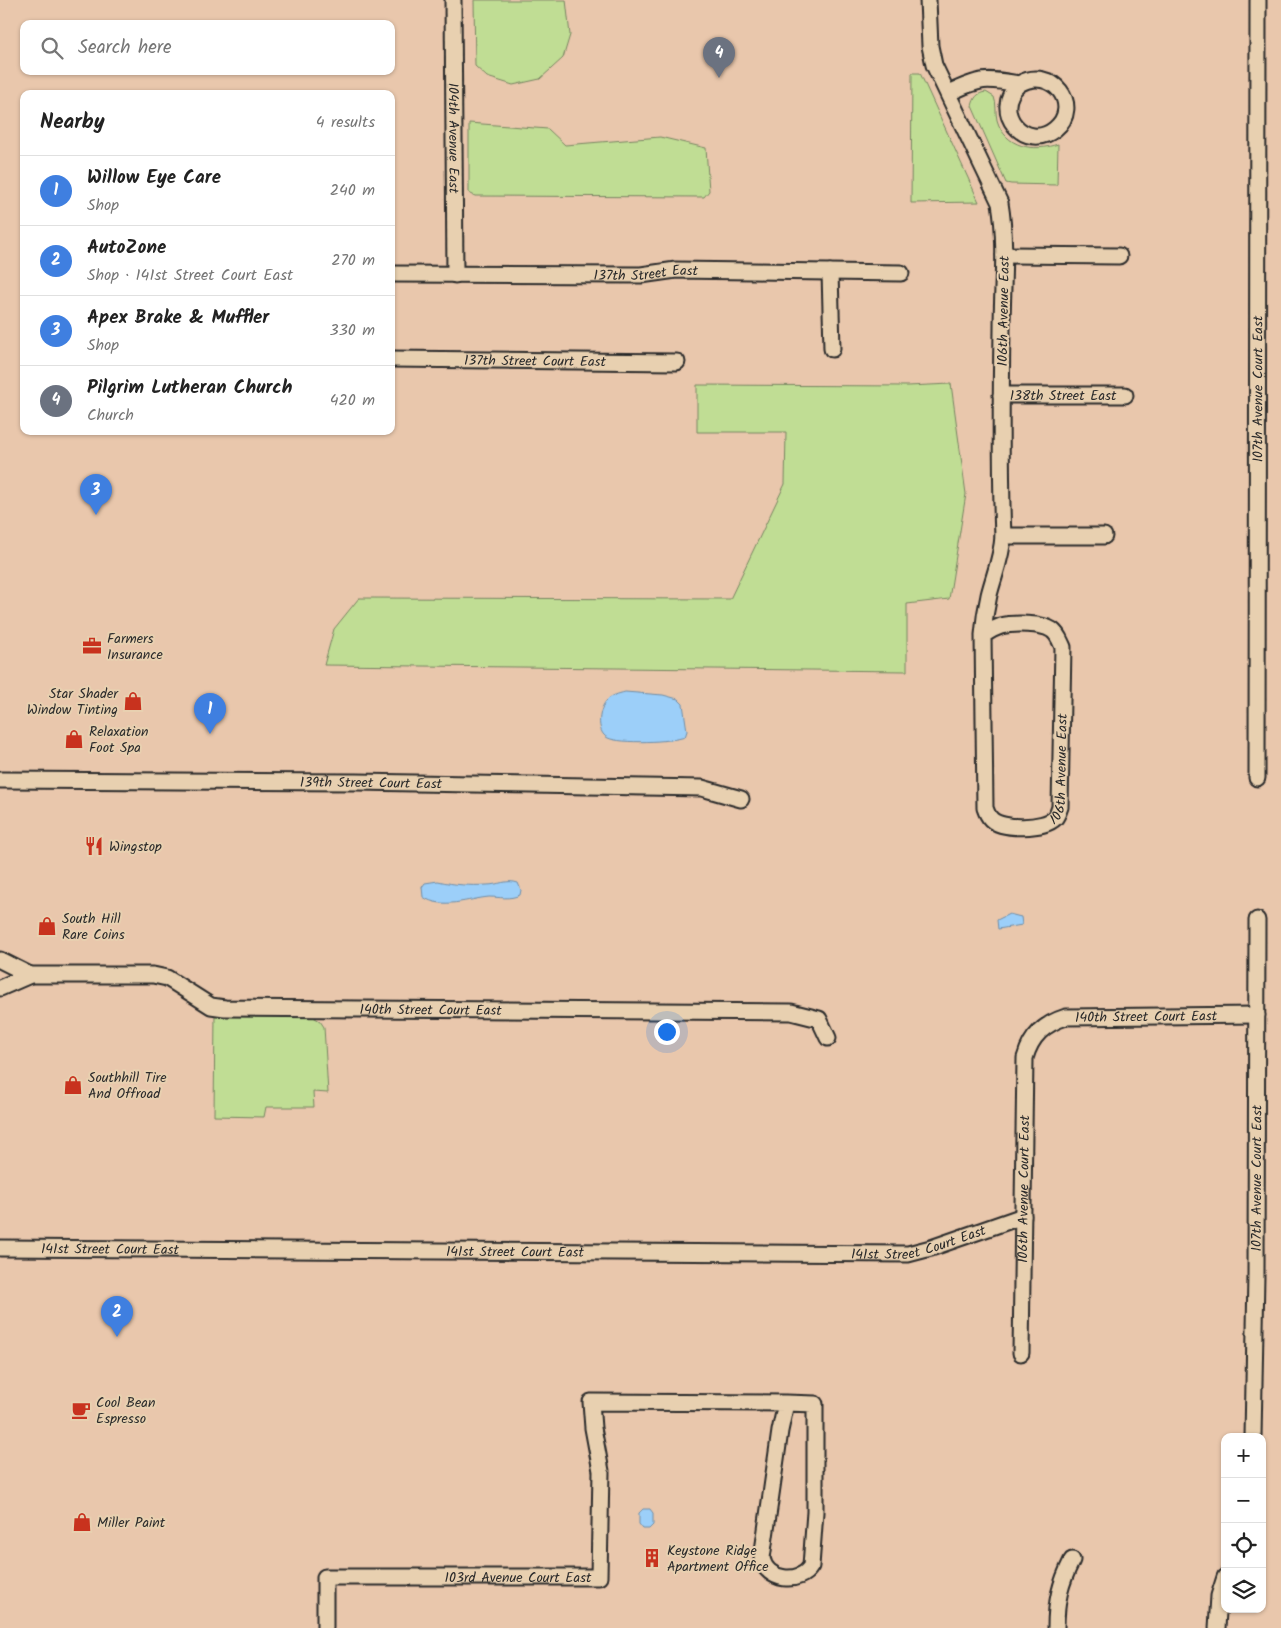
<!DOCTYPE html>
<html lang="en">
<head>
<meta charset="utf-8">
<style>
	:root { --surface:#fff; --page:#f2f2f2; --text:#222; --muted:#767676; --line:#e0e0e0; --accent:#db2777 }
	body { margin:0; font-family:Kalam,sans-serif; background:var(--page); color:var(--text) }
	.controls { position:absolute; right:15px; bottom:15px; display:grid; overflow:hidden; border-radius:10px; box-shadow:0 1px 4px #0004 }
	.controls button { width:45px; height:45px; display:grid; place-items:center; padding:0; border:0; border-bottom:1px solid var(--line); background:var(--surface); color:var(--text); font:25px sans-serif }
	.you { position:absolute; left:666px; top:1031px; width:18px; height:18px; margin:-12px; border:4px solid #fff; border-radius:50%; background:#1a73e8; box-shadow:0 0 0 8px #1a73e833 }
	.badge { display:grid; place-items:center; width:32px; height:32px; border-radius:50%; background:var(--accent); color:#fff; font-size:16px; font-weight:700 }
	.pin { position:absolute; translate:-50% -41px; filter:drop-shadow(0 1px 2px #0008) }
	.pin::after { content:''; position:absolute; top:26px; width:18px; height:15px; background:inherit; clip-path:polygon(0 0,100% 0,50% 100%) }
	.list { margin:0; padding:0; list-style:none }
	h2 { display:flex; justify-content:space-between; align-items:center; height:65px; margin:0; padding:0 20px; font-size:21px }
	h2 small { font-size:16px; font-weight:400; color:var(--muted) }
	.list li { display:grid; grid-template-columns:32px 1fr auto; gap:15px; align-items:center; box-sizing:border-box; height:70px; padding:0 20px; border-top:1px solid var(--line) }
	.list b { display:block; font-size:19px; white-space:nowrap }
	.list p { margin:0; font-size:16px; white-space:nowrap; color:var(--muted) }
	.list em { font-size:16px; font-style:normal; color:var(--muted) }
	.icon { flex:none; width:28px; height:28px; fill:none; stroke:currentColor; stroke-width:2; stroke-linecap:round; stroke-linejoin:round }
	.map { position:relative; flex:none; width:1281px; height:1628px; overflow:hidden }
	.search { position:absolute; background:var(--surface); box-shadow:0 1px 4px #0004; left:20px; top:20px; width:375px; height:55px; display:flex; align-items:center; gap:12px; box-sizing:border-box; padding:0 18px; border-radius:10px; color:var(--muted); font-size:19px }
	.panel { position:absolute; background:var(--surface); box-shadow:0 1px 4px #0004; left:20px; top:90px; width:375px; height:345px; border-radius:10px }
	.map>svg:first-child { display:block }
</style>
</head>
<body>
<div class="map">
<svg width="1281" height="1628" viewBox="0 0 1281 1628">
	<rect width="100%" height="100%" fill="#e9c7ac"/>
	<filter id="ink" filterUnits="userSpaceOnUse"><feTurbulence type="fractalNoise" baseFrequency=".02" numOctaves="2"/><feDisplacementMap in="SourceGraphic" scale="10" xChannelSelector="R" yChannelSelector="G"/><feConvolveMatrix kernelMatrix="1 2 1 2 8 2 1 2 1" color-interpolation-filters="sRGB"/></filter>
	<g filter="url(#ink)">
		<!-- green -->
		<path fill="#c0dd94" stroke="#768460" d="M474,0H566L570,35L563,58L540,79L513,85L487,77L475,66Z
			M912,73H920L979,202L911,203Z
			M986,92L994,97C997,104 995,112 997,120C1005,148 1034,152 1058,144L1057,185L1011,184L1006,183L972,106C974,98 977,93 986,92Z
			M469,123L548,129L565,145L660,137L706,148L709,191L704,197L475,196L469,193Z
			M951,384L966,494L949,599L907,604V671L324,665L334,629L359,598L730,599L785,484L786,432H697V385L908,386Z
			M215,1014L237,1016L310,1015L320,1021L324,1027L328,1093L313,1092L314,1107H266L264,1117L214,1116Z"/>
		<!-- water -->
		<path fill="#9ccff9" stroke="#6f8da7" d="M625,692L663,695L678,699L683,704L687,731L685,737C671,742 621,744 608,738C595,732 599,708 607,700C612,695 618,694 625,692Z
			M438,881C455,885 470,886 487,885C498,885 507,879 518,883L521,890L520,895C509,900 500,897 489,897C468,899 443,910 423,897L422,887L425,883Z
			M1009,914L1021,917L1022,925L998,929L997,920Z
			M643,1509H650L653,1513V1525L649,1529H643L639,1524V1513Z"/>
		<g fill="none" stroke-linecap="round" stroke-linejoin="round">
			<!-- street casing -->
			<g stroke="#2b2b2b" stroke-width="19">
				<g id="street">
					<path id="s1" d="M453,0L455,275"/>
					<path id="s2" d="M928,0L930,46L934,65L1000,203C1007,245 1002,287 1002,329C1001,398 1000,467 1003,536C1002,557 994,575 989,595C986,608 984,621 983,635L985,808C986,811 988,816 991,819C1002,830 1044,829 1055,818C1057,816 1059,810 1060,807L1063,647C1060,641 1058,634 1052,630C1042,623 1013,623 1001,626C995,628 989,631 983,635"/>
					<path d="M949,93C981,78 985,78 1019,84C989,111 1026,153 1055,129C1083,106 1052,65 1019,84"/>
					<path d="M1004,255L1119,256"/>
					<path d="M830,272L832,349"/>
					<path id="s3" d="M391,274L641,275L676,270L901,273"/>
					<path id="s4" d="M391,359L677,362"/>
					<path id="s5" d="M1001,395H1125"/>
					<path d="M1003,536H1104"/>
					<path id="s6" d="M1257,778L1258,0"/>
					<path id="s7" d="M0,780L357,782L702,788L741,799"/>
					<path d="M0,960L30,975"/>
					<path id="s8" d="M0,988L30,975H153L167,978L211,1006L225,1008L791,1012L819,1019L828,1038"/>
					<path id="s9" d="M0,1248L908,1254L931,1248L1023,1216"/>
					<path id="s10" d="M1021,1353L1025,1058C1031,1036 1044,1024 1066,1017L1257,1015"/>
					<path id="s11" d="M1253,1437L1256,1275L1257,920"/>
					<path id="s12" d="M325,1628V1577H599L601,1471L593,1428L591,1402L786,1403L815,1404V1512L811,1566C800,1585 766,1581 762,1558L780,1431L786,1403"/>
					<path d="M1056,1628C1056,1601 1060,1584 1072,1560"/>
					<path d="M1217,1628L1219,1596L1225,1577"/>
				</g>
			</g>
			<!-- street -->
			<use href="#street" stroke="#e8d0b0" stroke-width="15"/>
		</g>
	</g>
	<!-- icons -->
	<defs>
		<g id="office-bare" transform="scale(1.5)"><path d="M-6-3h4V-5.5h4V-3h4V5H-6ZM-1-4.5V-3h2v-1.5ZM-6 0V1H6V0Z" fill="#c8321e" stroke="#e8d0b0" stroke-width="2.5" paint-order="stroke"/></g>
		<g id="shop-bare" transform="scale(1.5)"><path d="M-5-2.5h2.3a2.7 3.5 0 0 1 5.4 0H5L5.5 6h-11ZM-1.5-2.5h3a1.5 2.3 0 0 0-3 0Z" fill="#c8321e" stroke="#e8d0b0" stroke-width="2.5" paint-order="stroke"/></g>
		<g id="restaurant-bare" transform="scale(1.5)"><path d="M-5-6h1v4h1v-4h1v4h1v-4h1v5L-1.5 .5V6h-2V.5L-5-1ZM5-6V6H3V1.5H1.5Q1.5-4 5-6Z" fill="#c8321e" stroke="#e8d0b0" stroke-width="2.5" paint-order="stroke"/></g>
		<g id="cafe-bare" transform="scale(1.5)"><path d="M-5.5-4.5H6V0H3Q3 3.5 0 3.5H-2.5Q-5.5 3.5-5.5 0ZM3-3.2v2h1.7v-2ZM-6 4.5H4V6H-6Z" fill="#c8321e" stroke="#e8d0b0" stroke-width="2.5" paint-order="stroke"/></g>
		<g id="building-bare" transform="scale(1.5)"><path d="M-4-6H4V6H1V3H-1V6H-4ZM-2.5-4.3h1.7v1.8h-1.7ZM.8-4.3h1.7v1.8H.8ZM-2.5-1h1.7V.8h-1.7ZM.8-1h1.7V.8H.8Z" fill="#c8321e" stroke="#e8d0b0" stroke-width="2.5" paint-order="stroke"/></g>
	</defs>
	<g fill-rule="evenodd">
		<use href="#office-bare" x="92" y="646"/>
		<use href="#shop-bare" x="133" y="701"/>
		<use href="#shop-bare" x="74" y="739"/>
		<use href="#restaurant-bare" x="94" y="846"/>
		<use href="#shop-bare" x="47" y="926"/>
		<use href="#shop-bare" x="73" y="1085"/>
		<use href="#cafe-bare" x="81" y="1410"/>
		<use href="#shop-bare" x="82" y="1522"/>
		<use href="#building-bare" x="652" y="1558"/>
	</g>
	<g text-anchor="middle" stroke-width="4" stroke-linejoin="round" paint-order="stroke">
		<!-- street labels -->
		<g font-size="14" fill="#2b2b2b" stroke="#e8d0b0">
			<text dy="5" stroke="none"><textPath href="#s1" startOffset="138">104th Avenue East</textPath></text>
			<text dy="5" stroke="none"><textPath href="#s3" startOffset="255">137th Street East</textPath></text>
			<text transform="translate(1003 311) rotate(-89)" y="5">106th Avenue East</text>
			<text dy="5" stroke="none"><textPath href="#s4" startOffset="144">137th Street Court East</textPath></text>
			<text dy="5" stroke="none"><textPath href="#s6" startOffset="389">107th Avenue Court East</textPath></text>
			<text dy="5" stroke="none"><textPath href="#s5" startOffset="62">138th Street East</textPath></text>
			<text dy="5" stroke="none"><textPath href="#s2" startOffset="956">106th Avenue East</textPath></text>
			<text dy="5" stroke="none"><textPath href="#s7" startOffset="371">139th Street Court East</textPath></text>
			<text dy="5" stroke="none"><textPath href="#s8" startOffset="442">140th Street Court East</textPath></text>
			<text dy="5" stroke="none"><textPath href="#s10" startOffset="436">140th Street Court East</textPath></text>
			<text dy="5" stroke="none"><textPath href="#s11" startOffset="259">107th Avenue Court East</textPath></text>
			<text dy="5" stroke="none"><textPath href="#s10" startOffset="164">106th Avenue Court East</textPath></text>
			<text dy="5" stroke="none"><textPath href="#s9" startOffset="920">141st Street Court East</textPath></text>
			<text dy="5" stroke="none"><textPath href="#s9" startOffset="110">141st Street Court East</textPath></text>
			<text dy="5" stroke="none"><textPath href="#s9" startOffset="515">141st Street Court East</textPath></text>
			<text dy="5" stroke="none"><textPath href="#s12" startOffset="244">103rd Avenue Court East</textPath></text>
		</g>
		<!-- poi labels -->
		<g font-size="14" fill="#2b2b2b" stroke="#e8d0b0" text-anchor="start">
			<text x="107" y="643">Farmers<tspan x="107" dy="16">Insurance</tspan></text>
			<text x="118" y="698" text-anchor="end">Star Shader<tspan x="118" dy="16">Window Tinting</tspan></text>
			<text x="89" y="736">Relaxation<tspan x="89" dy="16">Foot Spa</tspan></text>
			<text x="109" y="851">Wingstop</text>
			<text x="62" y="923">South Hill<tspan x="62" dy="16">Rare Coins</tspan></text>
			<text x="88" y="1082">Southhill Tire<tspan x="88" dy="16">And Offroad</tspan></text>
			<text x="96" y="1407">Cool Bean<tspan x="96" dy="16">Espresso</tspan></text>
			<text x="97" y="1527">Miller Paint</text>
			<text x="667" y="1555">Keystone Ridge<tspan x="667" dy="16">Apartment Office</tspan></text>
		</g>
	</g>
</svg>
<div class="controls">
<button>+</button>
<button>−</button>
<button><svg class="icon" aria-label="locate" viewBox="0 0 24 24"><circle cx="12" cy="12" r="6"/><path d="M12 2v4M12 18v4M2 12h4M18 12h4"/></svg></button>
<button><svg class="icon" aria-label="layers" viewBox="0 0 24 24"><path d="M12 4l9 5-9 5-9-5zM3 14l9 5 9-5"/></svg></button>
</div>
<div class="you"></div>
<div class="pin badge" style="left:210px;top:734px;background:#3f7fe0">1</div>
<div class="pin badge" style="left:117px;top:1337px;background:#3f7fe0">2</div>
<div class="pin badge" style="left:96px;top:515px;background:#3f7fe0">3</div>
<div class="pin badge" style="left:719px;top:78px;background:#6b7280">4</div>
<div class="search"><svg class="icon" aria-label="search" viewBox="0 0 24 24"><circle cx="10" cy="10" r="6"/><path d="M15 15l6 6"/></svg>Search here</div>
<section class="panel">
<h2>Nearby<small>4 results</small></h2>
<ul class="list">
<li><span class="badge" style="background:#3f7fe0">1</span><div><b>Willow Eye Care</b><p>Shop</p></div><em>240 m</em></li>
<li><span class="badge" style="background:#3f7fe0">2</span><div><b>AutoZone</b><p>Shop · 141st Street Court East</p></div><em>270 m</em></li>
<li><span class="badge" style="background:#3f7fe0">3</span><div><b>Apex Brake &amp; Muffler</b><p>Shop</p></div><em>330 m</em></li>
<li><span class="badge" style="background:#6b7280">4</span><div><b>Pilgrim Lutheran Church</b><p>Church</p></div><em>420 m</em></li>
</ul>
</section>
</div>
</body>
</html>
